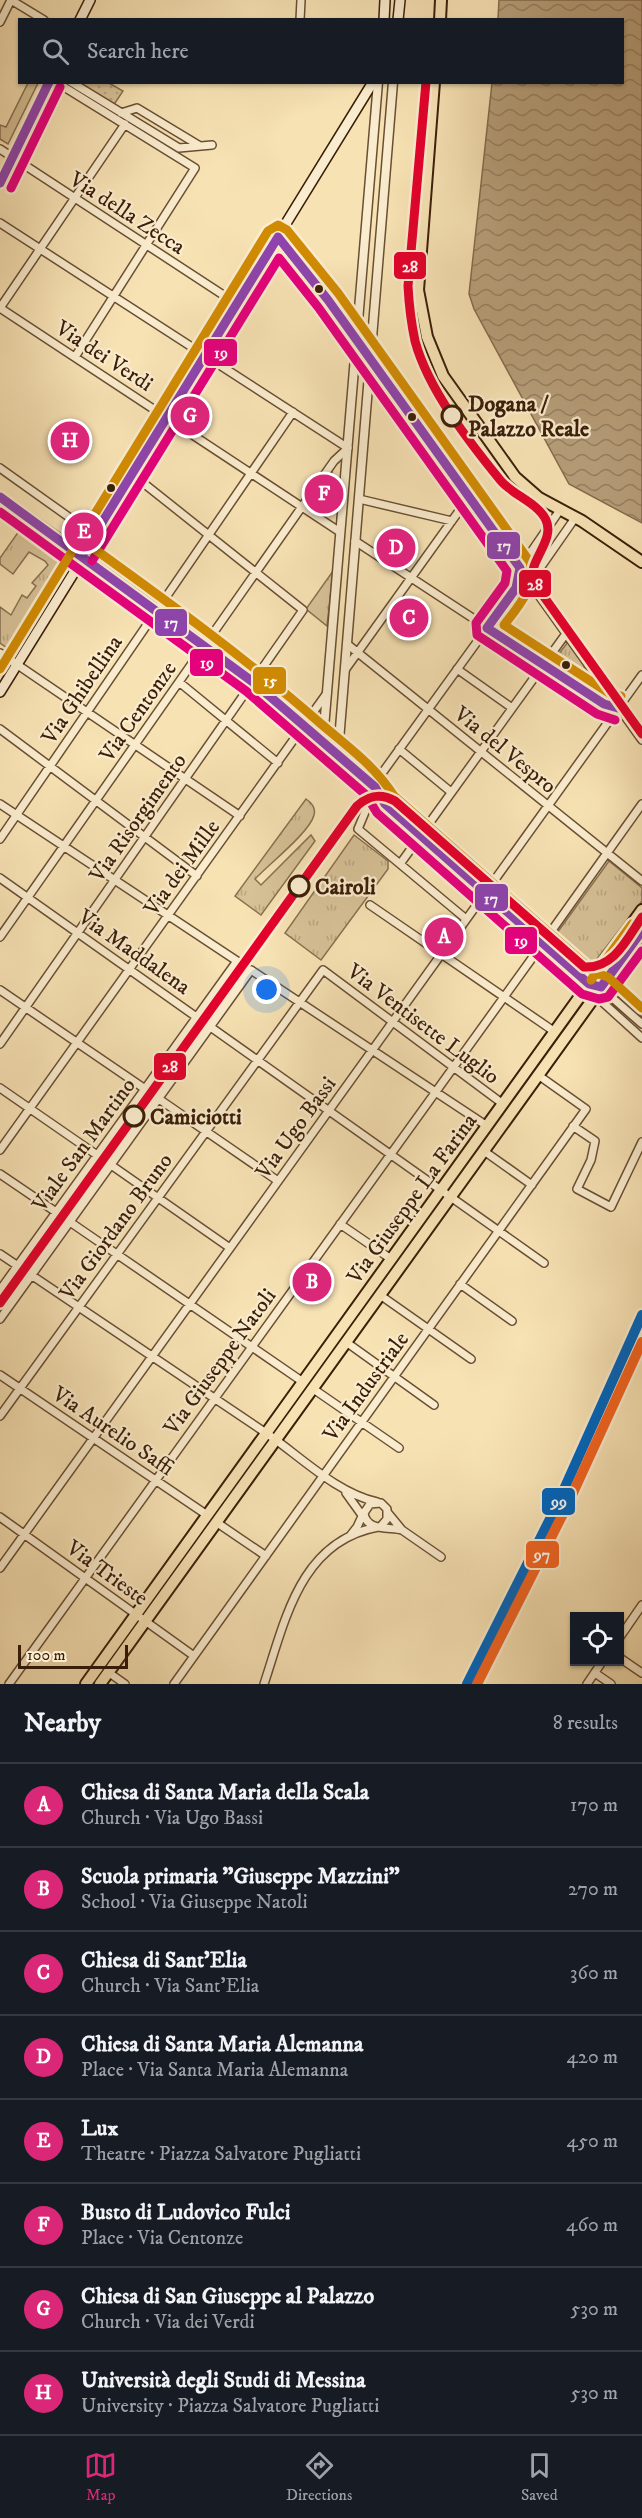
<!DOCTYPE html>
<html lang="en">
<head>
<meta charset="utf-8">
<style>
	:root { --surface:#171b24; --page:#20242c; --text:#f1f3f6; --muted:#9ea1a6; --line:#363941; --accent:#db2777 }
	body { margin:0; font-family:"IM FELL DW Pica",serif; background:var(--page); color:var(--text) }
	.controls { position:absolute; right:18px; bottom:18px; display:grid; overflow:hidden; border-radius:0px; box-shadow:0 2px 4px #0004 }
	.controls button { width:54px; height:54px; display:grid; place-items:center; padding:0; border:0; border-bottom:2px solid var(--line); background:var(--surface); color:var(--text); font:30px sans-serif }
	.scale { position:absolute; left:18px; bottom:15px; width:110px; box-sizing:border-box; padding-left:6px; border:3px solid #3a1e08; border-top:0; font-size:16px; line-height:21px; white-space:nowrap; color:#3a1e08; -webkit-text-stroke:4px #faecce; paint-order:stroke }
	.you { position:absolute; left:267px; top:990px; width:21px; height:21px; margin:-15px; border:4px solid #fff; border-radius:50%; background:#1a73e8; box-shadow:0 0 0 9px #1a73e833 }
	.badge { display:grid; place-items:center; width:39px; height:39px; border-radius:50%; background:var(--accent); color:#fff; font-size:20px; font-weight:700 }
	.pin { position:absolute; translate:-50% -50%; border:3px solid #fff; box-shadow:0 2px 6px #0006 }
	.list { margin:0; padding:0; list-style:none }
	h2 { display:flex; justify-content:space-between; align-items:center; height:78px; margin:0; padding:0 24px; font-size:26px }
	h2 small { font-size:20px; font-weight:400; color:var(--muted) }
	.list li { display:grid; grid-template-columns:39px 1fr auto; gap:18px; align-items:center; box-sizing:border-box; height:84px; padding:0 24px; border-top:2px solid var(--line) }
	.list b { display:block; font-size:22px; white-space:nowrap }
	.list p { margin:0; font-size:20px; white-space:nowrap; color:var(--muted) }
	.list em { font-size:20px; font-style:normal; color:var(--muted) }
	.icon { flex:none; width:33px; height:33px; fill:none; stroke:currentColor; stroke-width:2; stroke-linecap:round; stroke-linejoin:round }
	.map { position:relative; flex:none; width:642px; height:1684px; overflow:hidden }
	.search { position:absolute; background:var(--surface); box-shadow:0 2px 4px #0004; left:18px; right:18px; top:18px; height:66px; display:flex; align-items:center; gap:15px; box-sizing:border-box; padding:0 21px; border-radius:0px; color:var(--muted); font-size:22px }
	.sheet { height:750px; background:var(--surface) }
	nav { display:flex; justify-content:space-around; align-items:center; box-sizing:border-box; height:84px; border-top:2px solid var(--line); background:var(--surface); font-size:16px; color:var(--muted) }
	nav a { display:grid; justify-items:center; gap:3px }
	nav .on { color:var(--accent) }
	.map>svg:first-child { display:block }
</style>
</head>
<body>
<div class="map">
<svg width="642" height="1684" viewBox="0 0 642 1684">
	<defs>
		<pattern id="grass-dots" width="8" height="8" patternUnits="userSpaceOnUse" patternTransform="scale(1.5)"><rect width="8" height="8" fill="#d7c197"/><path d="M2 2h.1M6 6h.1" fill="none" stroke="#b9a581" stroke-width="1.8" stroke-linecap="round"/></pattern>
		<pattern id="park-tufts" width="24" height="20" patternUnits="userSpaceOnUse" patternTransform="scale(1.5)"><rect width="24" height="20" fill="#d7c197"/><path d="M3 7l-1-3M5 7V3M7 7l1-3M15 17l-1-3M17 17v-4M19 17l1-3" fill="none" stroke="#b9a581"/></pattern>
		<pattern id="water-waves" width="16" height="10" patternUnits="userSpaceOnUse" patternTransform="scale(1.5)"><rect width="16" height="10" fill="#b79f7a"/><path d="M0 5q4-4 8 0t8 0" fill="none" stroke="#968162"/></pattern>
	</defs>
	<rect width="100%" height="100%" fill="#f7e2b4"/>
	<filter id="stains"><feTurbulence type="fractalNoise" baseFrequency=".00333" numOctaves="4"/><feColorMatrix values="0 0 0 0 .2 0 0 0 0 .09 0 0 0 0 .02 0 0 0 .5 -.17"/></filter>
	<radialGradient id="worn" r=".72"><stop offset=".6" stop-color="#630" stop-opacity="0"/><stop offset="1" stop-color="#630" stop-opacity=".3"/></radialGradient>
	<!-- grass -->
	<path fill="url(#grass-dots)" stroke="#887050" stroke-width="1.5" d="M74,83H109L123,91L113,106Z"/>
	<!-- park -->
	<path fill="url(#park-tufts)" stroke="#887050" stroke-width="1.5" d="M332,473V513L328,515L312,506L311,503Z
		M19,531L64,563L10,650L0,643V607L11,615L22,595L27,598L36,586L32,583L48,565L45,561L29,552L13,574L0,564V558Z
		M333,571L327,626L306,609Z
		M568,642L599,685L598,691L593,692L551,664Z
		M306,799C312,803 316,808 314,815C310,832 269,864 255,879L261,885L311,835L315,841L261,915L235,896Z
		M354,835L388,861V869L321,960L285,933Z
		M609,861L642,888V901L593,964L557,933Z"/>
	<!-- garden -->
	<path fill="#d7c197" stroke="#887050" stroke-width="1.5" d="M28,83H38L8,144L0,139V125L6,127Z"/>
	<!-- water -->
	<path fill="url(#water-waves)" stroke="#856b4c" stroke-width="1.5" d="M499,0H642V523L569,484L474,309L469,294L492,83L622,82V20L498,19Z"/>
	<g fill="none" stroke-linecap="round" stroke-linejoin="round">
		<!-- minor casing -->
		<g stroke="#694f33" stroke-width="10">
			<path id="minor" d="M11,0L44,20
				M300,20L301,0
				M0,22L11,0
				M56,82L195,168L75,357
				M71,82L179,148L212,145
				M121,113L137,108L200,146
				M0,149L237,304
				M0,223L348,448L334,461L0,937
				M278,237L328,300L642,740
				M0,308L340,532
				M0,308L125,124
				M0,468L94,535
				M359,499L452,521
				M355,541L604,704L618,708
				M516,588L529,584L575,518
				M347,644L642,881
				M0,653L240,816
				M457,669L512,708
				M345,670L469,497
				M179,682L278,763
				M0,729L197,876
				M399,749L451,792
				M375,787L389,791L550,933L642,804
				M0,804L237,961L0,1290
				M428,825L565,635
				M0,839L293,412
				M400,864L421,835
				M0,878L544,1263
				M370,905L555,1032
				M466,919L358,829L380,776L516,588L520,568L560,510
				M606,980L642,1012
				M589,984L599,999L642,1038
				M599,986L642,1024
				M0,990L145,1089
				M0,1044L303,610L132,474
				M0,1088L97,1155
				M159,1099L278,1181
				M573,1126L595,1141L591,1160L577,1189L611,1207L642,1142
				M0,1150L327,693
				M484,1151L532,1185
				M111,1165L230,1248
				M0,1174L56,1212
				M70,1222L303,1382
				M340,1224L391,1259
				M0,1254C90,1314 179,1375 269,1435C302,1458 337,1493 377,1502
				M460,1284L512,1321
				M380,1295L471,1359
				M0,1319L251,970L487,1126
				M346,1342L434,1405
				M0,1375L207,1515
				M312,1388L399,1448
				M0,1416L323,970L503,1104
				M346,1493L364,1518
				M388,1513L402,1530L441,1557
				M0,1517L194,1656
				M216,1522L266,1556
				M381,1526L387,1519V1509L381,1503L370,1504L364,1513C366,1531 388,1527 402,1530
				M350,1536L357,1527L364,1512
				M0,1568L642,675
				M620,1637L642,1605
				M620,1658L642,1673
				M108,1672L125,1684
				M595,1673L611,1684
				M9,1684L543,943
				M174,1684L586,1109L538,1075
				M264,1684C285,1621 300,1541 378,1527
				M587,1684L602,1662"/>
		</g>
		<!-- tertiary casing -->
		<g stroke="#694f33" stroke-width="11">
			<path id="tertiary" d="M82,555C163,613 247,673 321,739C344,759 370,777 385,804L589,984
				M323,740L378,82
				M338,753L393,82"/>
		</g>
		<!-- secondary casing -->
		<g stroke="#3a1e08" stroke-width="12">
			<path id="secondary" d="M80,20L90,0
				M384,20L385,0
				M398,20L400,0
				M0,183L49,82
				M0,497L82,555
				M0,692L78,566L82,555L373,82"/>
		</g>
		<!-- primary casing -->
		<g stroke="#3a1e08" stroke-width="14">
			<path id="primary" d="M440,20L441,0
				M434,82L418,290L427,337L443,376L515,477L539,498L582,521L642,562
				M86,1684L642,910
				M100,1684L642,931"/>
		</g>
		<!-- minor -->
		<use href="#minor" stroke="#faecce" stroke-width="7"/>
		<!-- tertiary -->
		<use href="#tertiary" stroke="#faecce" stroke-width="8"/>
		<!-- secondary -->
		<use href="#secondary" stroke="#faecce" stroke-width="9"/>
		<!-- primary -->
		<use href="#primary" stroke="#f7e2b4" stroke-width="10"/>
		<!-- bus-1 casing -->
		<g stroke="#faecce" stroke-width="14">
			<path id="bus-1" d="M0,183L49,82
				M0,497L253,682L375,787L385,804L589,984L601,987L642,931
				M82,555L278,237L328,300L520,568L516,588L487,628L604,704L618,708"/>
		</g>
		<!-- bus-2 casing -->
		<g stroke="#faecce" stroke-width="14">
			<path id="bus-2" d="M11,188L60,87
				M0,512L246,691L366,795L377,813L582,994L599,999L608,997L642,951
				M92,561L279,258L318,307L507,571L505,583L476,623L477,635L597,714L615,720"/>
		</g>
		<!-- bus-3 casing -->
		<g stroke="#faecce" stroke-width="14">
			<path id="bus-3" d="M89,545C168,602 247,659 320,723C347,746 375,766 394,796L595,973L608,977L642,1008
				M0,669L268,231L278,225L287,230L338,293L530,562C538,585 517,608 504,625L609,693L621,696
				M591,980L632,924"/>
		</g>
		<!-- bus-1 -->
		<use href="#bus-1" stroke="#8e44ad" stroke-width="9"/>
		<!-- bus-2 -->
		<use href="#bus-2" stroke="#e5007d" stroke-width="9"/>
		<!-- bus-3 -->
		<use href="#bus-3" stroke="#d18b02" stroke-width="9"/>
		<!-- rail-1 casing -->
		<g stroke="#faecce" stroke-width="15">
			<path id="rail-1" d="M467,1684L556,1507L642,1315"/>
		</g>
		<!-- rail-2 casing -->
		<g stroke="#faecce" stroke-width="15">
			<path id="rail-2" d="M477,1684L567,1506L642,1342"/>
		</g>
		<!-- rail-1 -->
		<use href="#rail-1" stroke="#0065bd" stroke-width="10"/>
		<!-- rail-2 -->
		<use href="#rail-2" stroke="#f26522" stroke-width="10"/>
		<!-- tram-1 casing -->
		<g stroke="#faecce" stroke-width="14">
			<path id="tram-1" d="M426,82L408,286C409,305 411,322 415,341C428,389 469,442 501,481C513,495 538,503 546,520C555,540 530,559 532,580L642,734
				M0,1303L357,806C369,795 381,793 395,801L584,967C614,969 627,939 642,917"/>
		</g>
		<!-- tram-1 -->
		<use href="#tram-1" stroke="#e4002b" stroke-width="9"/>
	</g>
	<!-- markers -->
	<g fill="#3a1e08" stroke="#faecce" stroke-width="2">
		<circle cx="319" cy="289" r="5"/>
		<circle cx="412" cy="417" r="5"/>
		<circle cx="111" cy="488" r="5"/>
		<circle cx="566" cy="665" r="5"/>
	</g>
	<g fill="#faecce" stroke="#3a1e08" stroke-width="3">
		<circle cx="452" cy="416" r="10"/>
		<circle cx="299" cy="886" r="10"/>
		<circle cx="134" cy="1116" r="10"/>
	</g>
	<g text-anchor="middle" stroke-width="4.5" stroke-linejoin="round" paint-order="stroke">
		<!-- street labels -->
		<g font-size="22" fill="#3a1e08" stroke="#faecce">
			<text transform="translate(128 212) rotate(33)" y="8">Via della Zecca</text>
			<text transform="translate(105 355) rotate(33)" y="8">Via dei Verdi</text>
			<text transform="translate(81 689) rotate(-56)" y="8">Via Ghibellina</text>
			<text transform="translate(137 711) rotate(-55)" y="8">Via Centonze</text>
			<text transform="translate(506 749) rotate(39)" y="8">Via del Vespro</text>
			<text transform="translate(137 817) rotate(-55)" y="8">Via Risorgimento</text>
			<text transform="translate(181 867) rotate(-54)" y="8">Via dei Mille</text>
			<text transform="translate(135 951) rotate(35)" y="8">Via Maddalena</text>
			<text transform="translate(424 1023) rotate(37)" y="8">Via Ventisette Luglio</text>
			<text transform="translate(295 1127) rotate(-54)" y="8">Via Ugo Bassi</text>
			<text transform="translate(83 1144) rotate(-54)" y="8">Viale San Martino</text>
			<text transform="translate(411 1198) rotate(-54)" y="8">Via Giuseppe La Farina</text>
			<text transform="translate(115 1226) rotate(-54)" y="8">Via Giordano Bruno</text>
			<text transform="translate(219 1361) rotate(-54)" y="8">Via Giuseppe Natoli</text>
			<text transform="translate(365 1386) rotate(-54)" y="8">Via Industriale</text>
			<text transform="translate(114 1430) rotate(34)" y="8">Via Aurelio Saffi</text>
			<text transform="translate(108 1572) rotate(36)" y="8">Via Trieste</text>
		</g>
		<!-- stop labels -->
		<g font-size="22" font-weight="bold" fill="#3a1e08" stroke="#faecce" text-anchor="start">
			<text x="468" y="411">Dogana /<tspan x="468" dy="25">Palazzo Reale</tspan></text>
			<text x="315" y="894">Cairoli</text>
			<text x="150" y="1124">Camiciotti</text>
		</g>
	</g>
	<g stroke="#faecce" stroke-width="2">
		<rect x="393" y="251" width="34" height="29" rx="6" fill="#e4002b"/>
		<rect x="203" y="338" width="35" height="29" rx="6" fill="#e5007d"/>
		<rect x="486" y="531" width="35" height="29" rx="6" fill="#8e44ad"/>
		<rect x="518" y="569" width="34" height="29" rx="6" fill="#e4002b"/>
		<rect x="154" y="608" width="34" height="29" rx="6" fill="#8e44ad"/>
		<rect x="189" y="648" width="35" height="29" rx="6" fill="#e5007d"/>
		<rect x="252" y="666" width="35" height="29" rx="6" fill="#d18b02"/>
		<rect x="474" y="883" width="35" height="29" rx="6" fill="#8e44ad"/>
		<rect x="504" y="926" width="34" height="29" rx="6" fill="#e5007d"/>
		<rect x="153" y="1052" width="34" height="29" rx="6" fill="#e4002b"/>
		<rect x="541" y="1487" width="35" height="29" rx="6" fill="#0065bd"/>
		<rect x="525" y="1540" width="35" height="29" rx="6" fill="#f26522"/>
	</g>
	<g font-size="16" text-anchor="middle" font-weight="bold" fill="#fff">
		<text x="410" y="272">28</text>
		<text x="221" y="358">19</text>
		<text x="504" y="551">17</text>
		<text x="535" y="590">28</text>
		<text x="171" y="628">17</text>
		<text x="207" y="668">19</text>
		<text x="270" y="686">15</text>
		<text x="491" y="904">17</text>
		<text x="521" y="946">19</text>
		<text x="170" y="1072">28</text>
		<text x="559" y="1507">99</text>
		<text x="542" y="1560">97</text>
	</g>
	<rect width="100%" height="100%" filter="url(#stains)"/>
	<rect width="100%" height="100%" fill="url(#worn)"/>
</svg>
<div class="controls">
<button><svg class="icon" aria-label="locate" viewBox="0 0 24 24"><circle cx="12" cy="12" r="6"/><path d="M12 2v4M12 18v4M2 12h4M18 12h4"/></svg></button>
</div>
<div class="scale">100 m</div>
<div class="you"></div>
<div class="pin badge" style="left:444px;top:937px">A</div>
<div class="pin badge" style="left:312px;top:1282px">B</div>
<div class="pin badge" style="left:409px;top:618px">C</div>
<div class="pin badge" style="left:396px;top:548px">D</div>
<div class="pin badge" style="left:84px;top:532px">E</div>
<div class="pin badge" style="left:324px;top:494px">F</div>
<div class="pin badge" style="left:190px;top:416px">G</div>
<div class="pin badge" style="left:70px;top:441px">H</div>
<div class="search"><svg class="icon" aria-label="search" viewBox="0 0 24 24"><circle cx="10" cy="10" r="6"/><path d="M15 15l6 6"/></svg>Search here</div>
</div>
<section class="sheet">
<h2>Nearby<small>8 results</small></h2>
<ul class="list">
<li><span class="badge">A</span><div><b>Chiesa di Santa Maria della Scala</b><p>Church · Via Ugo Bassi</p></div><em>170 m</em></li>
<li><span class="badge">B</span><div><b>Scuola primaria &quot;Giuseppe Mazzini&quot;</b><p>School · Via Giuseppe Natoli</p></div><em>270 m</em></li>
<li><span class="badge">C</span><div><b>Chiesa di Sant'Elia</b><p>Church · Via Sant'Elia</p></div><em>360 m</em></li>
<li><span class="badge">D</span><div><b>Chiesa di Santa Maria Alemanna</b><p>Place · Via Santa Maria Alemanna</p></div><em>420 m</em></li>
<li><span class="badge">E</span><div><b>Lux</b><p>Theatre · Piazza Salvatore Pugliatti</p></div><em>450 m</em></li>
<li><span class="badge">F</span><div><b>Busto di Ludovico Fulci</b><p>Place · Via Centonze</p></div><em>460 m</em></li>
<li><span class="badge">G</span><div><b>Chiesa di San Giuseppe al Palazzo</b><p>Church · Via dei Verdi</p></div><em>530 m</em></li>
<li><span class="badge">H</span><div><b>Università degli Studi di Messina</b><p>University · Piazza Salvatore Pugliatti</p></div><em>530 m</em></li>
</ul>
</section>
<nav>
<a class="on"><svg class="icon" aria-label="map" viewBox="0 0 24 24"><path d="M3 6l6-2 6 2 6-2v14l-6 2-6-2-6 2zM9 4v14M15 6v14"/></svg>Map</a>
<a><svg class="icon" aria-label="directions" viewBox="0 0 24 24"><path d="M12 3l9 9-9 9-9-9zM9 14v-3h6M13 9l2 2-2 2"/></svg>Directions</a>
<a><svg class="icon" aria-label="saved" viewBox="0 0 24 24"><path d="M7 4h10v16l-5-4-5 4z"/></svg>Saved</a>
</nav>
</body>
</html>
